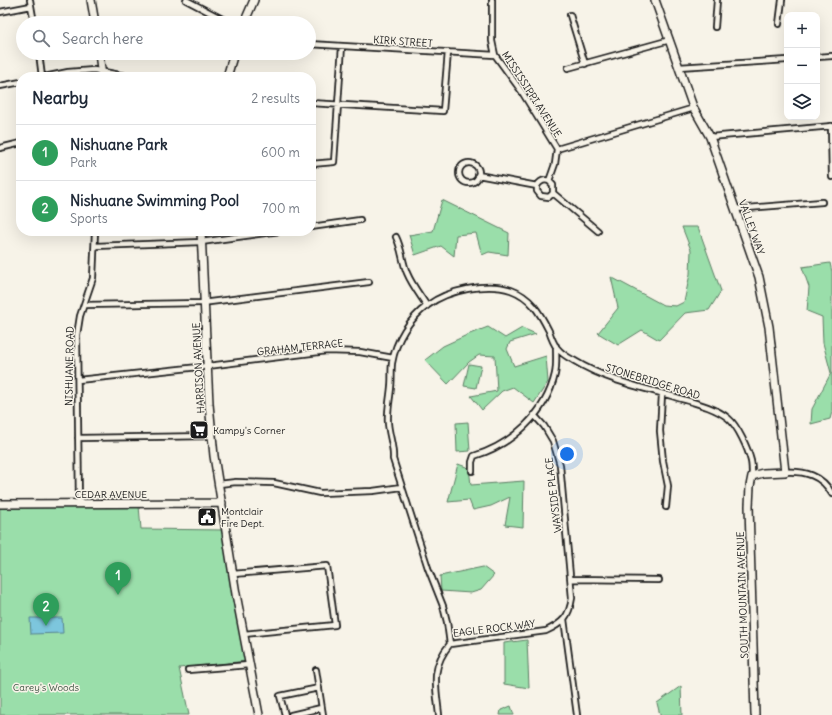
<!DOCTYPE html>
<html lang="en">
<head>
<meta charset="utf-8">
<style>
	:root { --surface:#fff; --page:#f2f2f3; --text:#1f2937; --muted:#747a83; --line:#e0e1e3; --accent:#1c1c1c }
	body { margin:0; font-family:Delius,sans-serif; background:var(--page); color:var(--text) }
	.controls { position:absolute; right:12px; top:12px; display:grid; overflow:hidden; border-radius:8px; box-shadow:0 4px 16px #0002 }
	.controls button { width:36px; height:36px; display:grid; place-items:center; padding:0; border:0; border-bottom:1px solid var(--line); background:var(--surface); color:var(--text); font:20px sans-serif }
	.you { position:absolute; left:567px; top:454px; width:14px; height:14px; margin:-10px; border:3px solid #fff; border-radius:50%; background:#1a73e8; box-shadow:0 0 0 6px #1a73e833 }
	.badge { display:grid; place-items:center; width:26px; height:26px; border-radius:50%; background:var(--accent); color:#fff; font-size:13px; font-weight:700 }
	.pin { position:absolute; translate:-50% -33px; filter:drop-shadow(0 1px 2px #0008) }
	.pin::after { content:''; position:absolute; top:21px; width:14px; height:12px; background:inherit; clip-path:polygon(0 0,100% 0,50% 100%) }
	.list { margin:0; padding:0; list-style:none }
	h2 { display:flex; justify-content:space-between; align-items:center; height:52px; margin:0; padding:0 16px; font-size:17px }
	h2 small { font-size:13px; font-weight:400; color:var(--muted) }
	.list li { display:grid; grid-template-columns:26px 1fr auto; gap:12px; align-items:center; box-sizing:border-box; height:56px; padding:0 16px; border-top:1px solid var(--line) }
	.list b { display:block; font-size:15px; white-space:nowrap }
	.list p { margin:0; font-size:13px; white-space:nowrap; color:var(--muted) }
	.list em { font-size:13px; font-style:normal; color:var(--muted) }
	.icon { flex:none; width:22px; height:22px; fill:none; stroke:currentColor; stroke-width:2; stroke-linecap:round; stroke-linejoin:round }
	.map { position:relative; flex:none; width:832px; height:715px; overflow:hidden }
	.search { position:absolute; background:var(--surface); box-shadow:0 4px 16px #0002; left:16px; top:16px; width:300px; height:44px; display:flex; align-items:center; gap:10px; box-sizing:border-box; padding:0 14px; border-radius:22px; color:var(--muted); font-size:15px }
	.panel { position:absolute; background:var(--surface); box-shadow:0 4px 16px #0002; left:16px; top:72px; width:300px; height:164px; border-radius:16px }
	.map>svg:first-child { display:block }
</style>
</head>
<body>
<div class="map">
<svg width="832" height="715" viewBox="0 0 832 715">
	<rect width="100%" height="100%" fill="#f7f3e8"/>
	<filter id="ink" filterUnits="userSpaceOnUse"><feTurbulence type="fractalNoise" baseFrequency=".025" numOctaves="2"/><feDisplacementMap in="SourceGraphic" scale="8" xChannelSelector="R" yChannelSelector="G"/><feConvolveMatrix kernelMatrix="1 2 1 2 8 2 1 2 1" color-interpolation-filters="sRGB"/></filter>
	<g filter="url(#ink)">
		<!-- green -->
		<path fill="#9adeaa" stroke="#5b7d63" d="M442,200L509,233L508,255L489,252L482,255L476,233L456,235L454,256L441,246L415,255L409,235L433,231Z
			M682,227H698L721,291L709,310L685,313L659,340L642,330L618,345L598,333L618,308L611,277L663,305L676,306L684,302L690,274L691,250Z
			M830,263L832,272V412L830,419L811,424L812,409L831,373L823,343L822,317L807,311L809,287L802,267Z
			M488,327L505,338L522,328L536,334L510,342L507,349L514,366L546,356L548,382L534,403L513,387L502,391L482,410L471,396L497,391L495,356L479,355L469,362L448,384L425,360L443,346L467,335Z
			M469,364L481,366L476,388L464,386Z
			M468,422L470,451L457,452L456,423Z
			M458,464L469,468L471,485L524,481L523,527L505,525L510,497L491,506L473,510L469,500L448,502Z
			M0,504L139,506L141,529L225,530L247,661L179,668L189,715H0Z
			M483,567L494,575L481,590L471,593L441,591L440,576Z
			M527,640L529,688L504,684V643Z
			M681,686L682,715H660L657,703Z
			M511,706L514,715H500L501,710Z"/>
		<!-- water -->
		<path fill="#7dc6dd" stroke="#568290" d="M30,618H62L63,633L31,634Z"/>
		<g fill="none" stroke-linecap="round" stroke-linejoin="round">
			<!-- street casing -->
			<g stroke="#1c1c1c" stroke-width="8">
				<path id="street" d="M30,0L34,23
					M186,0L230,23
					M492,0V41L495,55L522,92L557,149
					M0,12L31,6
					M570,15L585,64
					M779,24L782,0
					M715,27L717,0
					M309,44L495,55
					M39,53L42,77
					M817,57L832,56
					M679,67L787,60
					M568,68L670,40
					M44,77L68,72L94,70L130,77
					M0,86L21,82
					M311,103L443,111L448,52
					M831,126L832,177
					M710,137L832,126
					M0,148L21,143
					M557,149L694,108
					M459 173a10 10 0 1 1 20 0a10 10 0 1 1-20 0Z
					M311,164L334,162L342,46
					M478,175L537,186
					M549,181L555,164L557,149
					M549,181L553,185V193
					M537,186V191L541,196L549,197L553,193
					M537,186C540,181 544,179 549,181
					M553,193L598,231
					M735,209L822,202
					M311,227L360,220
					M396,237C402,249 402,261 407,273C412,285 420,295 427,306
					M95,246L201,242L280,231
					M84,305L202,303L369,282
					M78,380L208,366L327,351L360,352L393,358
					M662,394L660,431L663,461L668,486L666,507
					M78,438L212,436
					M472,471V462L474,456C511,445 546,414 555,374C557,365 556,356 556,346
					M785,472C805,471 822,475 832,494
					M219,484L236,482L274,483L320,493L373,491L402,487
					M79,504L77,335L80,316L93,278L95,231
					M233,574L327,566L335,625L244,634
					M571,579L659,580
					M564,619L577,715
					M450,644L447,622L443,606L428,568L393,459C394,447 389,436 388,423C387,411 390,399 391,387C392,379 391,371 392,363C396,340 409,319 428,305C448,290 487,282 511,290C531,297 540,313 549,331C551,337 553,343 557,348C561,353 567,357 573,360C604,379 638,387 672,396C691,402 713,406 728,418C738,426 748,449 751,461C752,465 752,471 752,476
					M188,670L249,665
					M316,670L323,715
					M285,715L280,696L319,688
					M291,715L321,708
					M439,715C436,686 430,668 450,644L546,631C563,623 569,617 572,598L560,465L553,441L544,426L534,415"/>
			</g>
			<!-- secondary casing -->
			<g stroke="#1c1c1c" stroke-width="10">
				<path id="secondary" d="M91,0L95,23
					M655,0L693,107L710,137L759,277L769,327L785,472L763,473L752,476L750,486L749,506L755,715
					M244,23L254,0
					M99,53L102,77
					M227,77L234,53
					M201,231L209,404L214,456L236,594L259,715
					M0,504L222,503"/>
			</g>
			<!-- street -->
			<use href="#street" stroke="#f7f3e8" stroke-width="4.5"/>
			<!-- secondary -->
			<use href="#secondary" stroke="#f7f3e8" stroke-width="7"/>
		</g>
	</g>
	<!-- icons -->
	<defs>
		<g id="supermarket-square" transform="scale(1)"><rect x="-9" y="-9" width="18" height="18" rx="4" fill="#1c1c1c" stroke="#f7f3e8"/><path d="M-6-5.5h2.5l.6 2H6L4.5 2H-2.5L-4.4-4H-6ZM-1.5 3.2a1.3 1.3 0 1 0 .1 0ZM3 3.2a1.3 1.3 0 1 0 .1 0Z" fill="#fff"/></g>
		<g id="civic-square" transform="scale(1)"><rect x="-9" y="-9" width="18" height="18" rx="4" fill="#1c1c1c" stroke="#f7f3e8"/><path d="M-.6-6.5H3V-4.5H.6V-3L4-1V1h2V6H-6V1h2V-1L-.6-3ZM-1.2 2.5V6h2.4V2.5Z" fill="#fff"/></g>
	</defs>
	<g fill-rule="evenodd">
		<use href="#supermarket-square" x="199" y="430"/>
		<use href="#civic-square" x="207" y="517"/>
	</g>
	<g text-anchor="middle" stroke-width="3" stroke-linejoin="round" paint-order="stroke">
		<!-- street labels -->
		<g font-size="10" fill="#1c1c1c" stroke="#f7f3e8">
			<text transform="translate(403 41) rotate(4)" y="4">KIRK STREET</text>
			<text transform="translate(532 94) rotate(57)" y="4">MISSISSIPPI AVENUE</text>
			<text transform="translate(752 227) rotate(70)" y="4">VALLEY WAY</text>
			<text transform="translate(300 347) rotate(-6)" y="4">GRAHAM TERRACE</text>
			<text transform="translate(69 366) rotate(-89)" y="4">NISHUANE ROAD</text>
			<text transform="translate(198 368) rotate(-93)" y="4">HARRISON AVENUE</text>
			<text transform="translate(653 381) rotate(17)" y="4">STONEBRIDGE ROAD</text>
			<text x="111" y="498">CEDAR AVENUE</text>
			<text transform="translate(553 495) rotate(-97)" y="4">WAYSIDE PLACE</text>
			<text transform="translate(742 595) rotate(-92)" y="4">SOUTH MOUNTAIN AVENUE</text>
			<text transform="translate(494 628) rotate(-7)" y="4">EAGLE ROCK WAY</text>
		</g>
		<!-- poi labels -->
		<g font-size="10" fill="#1c1c1c" stroke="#f7f3e8" text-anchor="start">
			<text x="213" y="434">Kampy's Corner</text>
			<text x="221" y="515">Montclair<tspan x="221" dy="12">Fire Dept.</tspan></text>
		</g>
		<!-- park labels -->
		<g font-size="10" fill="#425647" stroke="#f7f3e8">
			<text x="46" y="691">Carey's Woods</text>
		</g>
	</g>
</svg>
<div class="controls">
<button>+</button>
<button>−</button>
<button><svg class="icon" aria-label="layers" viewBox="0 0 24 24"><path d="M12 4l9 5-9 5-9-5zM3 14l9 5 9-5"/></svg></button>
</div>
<div class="you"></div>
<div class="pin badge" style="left:118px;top:595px;background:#2e9e5b">1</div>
<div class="pin badge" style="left:46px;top:626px;background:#2e9e5b">2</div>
<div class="search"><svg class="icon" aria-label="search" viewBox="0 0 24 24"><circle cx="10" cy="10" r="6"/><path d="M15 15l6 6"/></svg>Search here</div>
<section class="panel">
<h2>Nearby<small>2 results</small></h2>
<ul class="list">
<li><span class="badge" style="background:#2e9e5b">1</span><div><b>Nishuane Park</b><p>Park</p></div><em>600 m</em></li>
<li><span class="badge" style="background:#2e9e5b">2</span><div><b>Nishuane Swimming Pool</b><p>Sports</p></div><em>700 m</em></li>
</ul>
</section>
</div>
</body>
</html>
